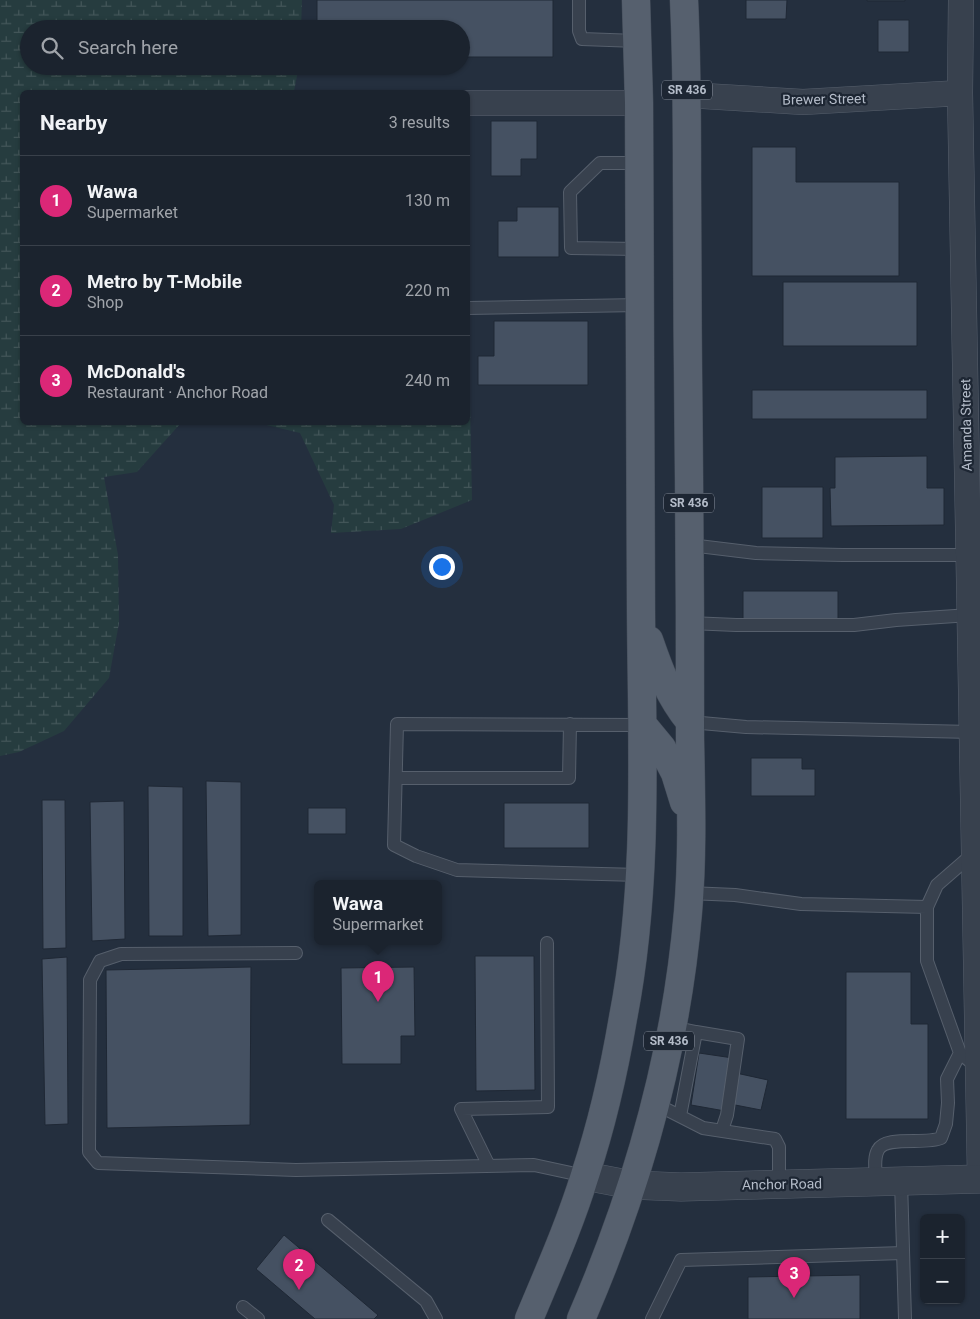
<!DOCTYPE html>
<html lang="en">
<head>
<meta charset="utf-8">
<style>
	:root { --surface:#1b232e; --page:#282f3a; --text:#f1f3f6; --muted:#a0a4aa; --line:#39404a; --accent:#db2777 }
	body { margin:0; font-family:Roboto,sans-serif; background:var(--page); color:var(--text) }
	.controls { position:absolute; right:15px; bottom:15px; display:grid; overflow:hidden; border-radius:8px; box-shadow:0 1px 4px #0004 }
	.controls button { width:45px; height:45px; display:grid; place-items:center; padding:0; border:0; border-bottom:1px solid var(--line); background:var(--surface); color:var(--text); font:25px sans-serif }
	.you { position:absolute; left:441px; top:566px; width:18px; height:18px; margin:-12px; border:4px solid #fff; border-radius:50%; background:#1a73e8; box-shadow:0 0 0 8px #1a73e833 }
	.badge { display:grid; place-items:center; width:32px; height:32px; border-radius:50%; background:var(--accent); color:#fff; font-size:16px; font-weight:700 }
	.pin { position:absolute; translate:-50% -41px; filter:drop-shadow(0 1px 2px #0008) }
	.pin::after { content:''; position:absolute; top:26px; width:18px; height:15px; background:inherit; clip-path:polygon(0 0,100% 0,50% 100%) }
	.popup { position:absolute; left:314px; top:880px; width:128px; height:65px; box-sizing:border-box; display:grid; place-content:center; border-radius:8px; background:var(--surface); filter:drop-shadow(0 1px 4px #0005); font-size:16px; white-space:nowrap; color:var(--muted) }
	.popup b { font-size:19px; color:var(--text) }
	.popup::after { content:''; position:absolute; left:50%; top:100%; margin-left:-10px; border:10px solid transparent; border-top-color:var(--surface) }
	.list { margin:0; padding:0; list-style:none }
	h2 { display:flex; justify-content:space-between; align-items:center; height:65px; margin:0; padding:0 20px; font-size:21px }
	h2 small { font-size:16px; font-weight:400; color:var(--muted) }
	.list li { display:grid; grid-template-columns:32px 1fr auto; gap:15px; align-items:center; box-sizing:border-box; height:90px; padding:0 20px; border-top:1px solid var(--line) }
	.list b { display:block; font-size:19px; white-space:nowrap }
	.list p { margin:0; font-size:16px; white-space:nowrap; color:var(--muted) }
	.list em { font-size:16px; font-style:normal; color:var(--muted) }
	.icon { flex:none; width:28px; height:28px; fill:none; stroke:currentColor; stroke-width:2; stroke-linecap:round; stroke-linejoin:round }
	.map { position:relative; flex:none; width:980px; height:1319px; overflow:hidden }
	.search { position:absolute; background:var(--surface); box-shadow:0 1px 4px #0004; left:20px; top:20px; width:450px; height:55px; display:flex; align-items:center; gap:12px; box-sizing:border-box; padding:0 18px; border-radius:28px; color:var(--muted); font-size:19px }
	.panel { position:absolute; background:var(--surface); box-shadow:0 1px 4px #0004; left:20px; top:90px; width:450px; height:335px; border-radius:8px }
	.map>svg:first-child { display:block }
</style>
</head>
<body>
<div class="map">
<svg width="980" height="1319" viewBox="0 0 980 1319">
	<defs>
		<pattern id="wetland-marsh" width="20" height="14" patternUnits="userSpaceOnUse" patternTransform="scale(1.25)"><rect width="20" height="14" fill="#263c3f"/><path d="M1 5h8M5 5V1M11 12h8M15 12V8" fill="none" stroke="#435659"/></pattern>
	</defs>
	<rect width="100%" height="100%" fill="#242f3e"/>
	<!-- wetland -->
	<path fill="url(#wetland-marsh)" d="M0,0H302L301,29H29V66H299L294,91L290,92H22V422L181,423L137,472L104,477L118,555L119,623L109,678L64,731L19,752L0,756Z
		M468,401H470L472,500L401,529L331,533L334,505L300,433L258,423L468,422Z"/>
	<!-- building -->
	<path fill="#455162" stroke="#1f2835" d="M317,0H553V57H461V29H317Z
		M746,0H787L786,19H746Z
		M867,0H905V1H867Z
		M878,20H909V52H878Z
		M491,121H537V159H521V176H491Z
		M752,147H796V182H899V276H752Z
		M517,207H559V257H498V221H517Z
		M783,282H917V346H783Z
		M494,321H588V385H478V356H494Z
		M752,390H927V419H752Z
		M927,456V488H944V525L831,526L830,488H835V457Z
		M762,487H823V538H762Z
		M743,591H838V619H743Z
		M751,758H802V769H815V796H751Z
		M206,781L241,782V935L208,936Z
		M148,786L183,787V936H149Z
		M42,800H65L66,948L43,949Z
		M124,801L125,939L92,941L90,802Z
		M504,803H589V848H504Z
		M308,808H346V834H308Z
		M475,956H534L535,1090L476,1091Z
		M67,957L68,1124L45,1125L42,959Z
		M251,967L250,1125L107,1128L106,970Z
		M414,967L415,1036H401V1064H342L341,968Z
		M846,972H911V1024H928V1119H846Z
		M699,1053L733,1058L725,1111L691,1105Z
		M736,1073L768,1080L761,1110L730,1104Z
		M284,1235L378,1315L374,1319H315L256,1269Z
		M860,1275V1319H748V1277Z"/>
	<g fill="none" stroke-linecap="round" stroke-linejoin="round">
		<!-- service casing -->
		<g stroke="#565f6c" stroke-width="14">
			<path id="service" d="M579,0V31L582,39L637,41
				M639,163H600L570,192L571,248L639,249
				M468,308L640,305
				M690,545L756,553L843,555H969
				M690,623L736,625H854L896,620L970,615
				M690,722L746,727L972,732
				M396,778H569L570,724
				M975,852L937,885L927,907V961L960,1053L978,1068
				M639,875L457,870L416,856L394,845L397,724L643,725
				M689,893L735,895L801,904L927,907
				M296,953L121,954L100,961L90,980L89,1152L98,1163L296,1170L534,1165L585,1176
				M672,1027L696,1032L680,1116
				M696,1032L738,1039L727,1115L722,1130
				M654,1103L703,1128L775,1139L779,1147V1184
				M489,1166L461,1109L548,1107L547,943
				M876,1181C876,1171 873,1159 878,1150C885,1135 926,1145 941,1138L946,1124L948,1103L947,1079L960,1053
				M901,1181L905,1319
				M328,1220L426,1301L436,1319
				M243,1307L258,1319
				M652,1319L681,1260L903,1253"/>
		</g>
		<!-- minor casing -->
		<g stroke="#565f6c" stroke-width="26">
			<path id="minor" d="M961,0L960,93L980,1179
				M687,95L803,102L960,93
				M468,103H639"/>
		</g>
		<!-- tertiary casing -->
		<g stroke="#565f6c" stroke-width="29">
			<path id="tertiary" d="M585,1176L632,1185L681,1187L980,1179"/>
		</g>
		<!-- primary casing -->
		<g stroke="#414a57" stroke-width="29">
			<path id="primary" d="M649,640C660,672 669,696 690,722
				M643,725L662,748L675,773L684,802
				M529,1319C549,1271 570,1224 585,1175C602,1124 614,1071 623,1018C649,885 642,746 641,611C640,441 640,272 639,103L636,0
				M581,1319C637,1190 676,1052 688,912C693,854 691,796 690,738C690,651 690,563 689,476C688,378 687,279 687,181C687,121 687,60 684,0"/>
		</g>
		<!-- service -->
		<use href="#service" stroke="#38414e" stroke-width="12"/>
		<!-- minor -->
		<use href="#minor" stroke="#38414e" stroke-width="25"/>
		<!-- tertiary -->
		<use href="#tertiary" stroke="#38414e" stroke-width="28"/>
		<!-- primary -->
		<use href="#primary" stroke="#56606e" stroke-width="28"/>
	</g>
	<g text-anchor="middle" stroke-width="4.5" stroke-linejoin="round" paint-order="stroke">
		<!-- shield labels -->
		<g fill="#1d2633" stroke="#878f9c" stroke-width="1">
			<rect x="662" y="80.5" width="50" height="19" rx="4"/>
			<rect x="664" y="493.5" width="50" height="19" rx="4"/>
			<rect x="644" y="1031.5" width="50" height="19" rx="4"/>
		</g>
		<g font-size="12" font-weight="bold" fill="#b4bcc9">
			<text x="687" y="94">SR 436</text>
			<text x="689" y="507">SR 436</text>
			<text x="669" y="1045">SR 436</text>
		</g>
		<!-- street labels -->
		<g font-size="14" fill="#b4bcc9" stroke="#1d2633">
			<text transform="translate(824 99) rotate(-1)" y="5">Brewer Street</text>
			<text transform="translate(966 425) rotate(-91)" y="5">Amanda Street</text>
			<text transform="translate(782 1184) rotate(-1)" y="5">Anchor Road</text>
		</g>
	</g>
</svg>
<div class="controls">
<button>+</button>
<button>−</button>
</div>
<div class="you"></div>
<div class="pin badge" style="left:378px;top:1002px">1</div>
<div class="popup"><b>Wawa</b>Supermarket</div>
<div class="pin badge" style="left:299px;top:1290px">2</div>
<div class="pin badge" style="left:794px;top:1298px">3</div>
<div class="search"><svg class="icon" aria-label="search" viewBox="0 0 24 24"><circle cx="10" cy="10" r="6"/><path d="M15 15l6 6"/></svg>Search here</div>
<section class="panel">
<h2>Nearby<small>3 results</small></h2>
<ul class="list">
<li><span class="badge">1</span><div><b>Wawa</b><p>Supermarket</p></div><em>130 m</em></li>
<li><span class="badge">2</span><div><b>Metro by T-Mobile</b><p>Shop</p></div><em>220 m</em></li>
<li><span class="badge">3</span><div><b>McDonald's</b><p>Restaurant · Anchor Road</p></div><em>240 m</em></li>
</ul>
</section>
</div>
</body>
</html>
